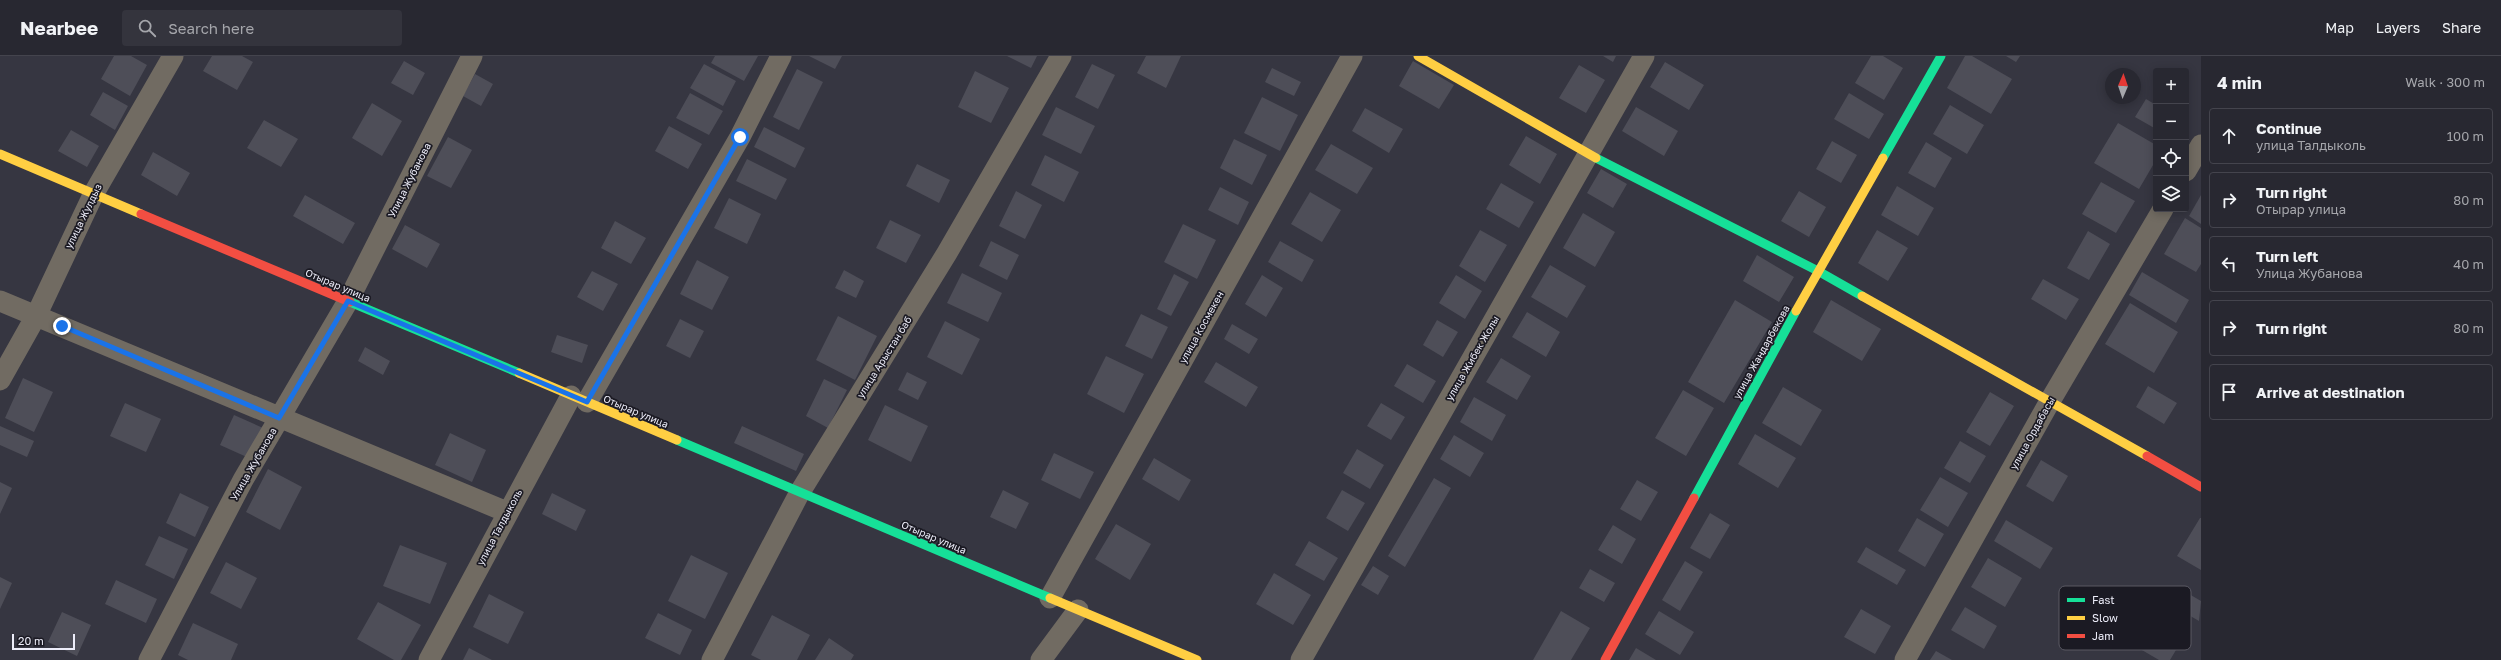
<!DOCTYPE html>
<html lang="en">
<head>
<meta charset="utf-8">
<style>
	:root { --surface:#282831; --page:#34343d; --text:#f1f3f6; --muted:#a5a6ab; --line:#44444d }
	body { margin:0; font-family:"Golos Text",sans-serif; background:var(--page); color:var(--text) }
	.controls { position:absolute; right:12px; top:12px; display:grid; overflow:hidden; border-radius:4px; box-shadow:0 2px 10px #0003 }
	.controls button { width:36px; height:36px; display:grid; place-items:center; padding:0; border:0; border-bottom:1px solid var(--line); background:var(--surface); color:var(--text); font:20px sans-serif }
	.compass { position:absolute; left:2105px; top:12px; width:36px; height:36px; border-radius:50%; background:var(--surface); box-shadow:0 2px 10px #0003; rotate:2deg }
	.scale { position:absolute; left:12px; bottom:10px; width:63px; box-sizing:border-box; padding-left:4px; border:2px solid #ededf9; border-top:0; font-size:11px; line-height:14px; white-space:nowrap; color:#ededf9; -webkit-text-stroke:3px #1b1a23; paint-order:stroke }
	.stop { position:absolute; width:12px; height:12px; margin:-9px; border:3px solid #1a73e8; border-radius:50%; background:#fff }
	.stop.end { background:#1a73e8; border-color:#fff; box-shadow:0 1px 4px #0008 }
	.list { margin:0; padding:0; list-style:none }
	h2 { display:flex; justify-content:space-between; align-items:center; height:52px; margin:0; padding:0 16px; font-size:17px }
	h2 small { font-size:13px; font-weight:400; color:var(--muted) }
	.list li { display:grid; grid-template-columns:26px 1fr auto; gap:12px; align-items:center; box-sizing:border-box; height:56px; margin:0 8px 8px; padding:0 8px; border:1px solid var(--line); border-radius:4px }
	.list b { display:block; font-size:15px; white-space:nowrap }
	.list p { margin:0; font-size:13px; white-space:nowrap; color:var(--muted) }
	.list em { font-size:13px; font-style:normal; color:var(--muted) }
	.icon { flex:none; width:22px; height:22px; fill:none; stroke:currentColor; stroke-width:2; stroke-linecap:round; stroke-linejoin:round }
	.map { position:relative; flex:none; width:2201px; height:604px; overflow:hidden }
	header { display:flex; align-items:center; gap:24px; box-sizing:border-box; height:56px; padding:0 20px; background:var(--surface); border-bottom:1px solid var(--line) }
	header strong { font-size:19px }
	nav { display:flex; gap:22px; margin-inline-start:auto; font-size:14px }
	.search { width:280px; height:36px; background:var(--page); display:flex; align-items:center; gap:10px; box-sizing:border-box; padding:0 14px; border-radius:4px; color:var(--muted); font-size:15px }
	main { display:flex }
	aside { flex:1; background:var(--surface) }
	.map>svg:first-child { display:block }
</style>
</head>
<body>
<header>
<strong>Nearbee</strong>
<div class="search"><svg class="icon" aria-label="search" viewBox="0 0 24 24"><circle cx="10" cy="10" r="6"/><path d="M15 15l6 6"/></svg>Search here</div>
<nav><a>Map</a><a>Layers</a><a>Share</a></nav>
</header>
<main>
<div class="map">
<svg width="2201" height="604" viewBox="0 0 2201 604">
	<rect width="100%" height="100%" fill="#363641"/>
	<!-- building -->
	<path fill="#4e4e58" d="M114,0H131L147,9L130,40L101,23Z
		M212,0H242L253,6L237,34L203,15Z
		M715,0H758L744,25L711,7Z
		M809,0H842L835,13Z
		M1007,0H1037L1031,12Z
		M1146,0H1181L1166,32L1137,17Z
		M1603,0H1616L1613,6Z
		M1871,0H1883L1903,12L1884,44L1855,27Z
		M1965,0H1972L2012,23L1991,58L1947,32Z
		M2006,0H2020L2016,6Z
		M404,5L425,17L413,39L391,27Z
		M1413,5L1454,29L1439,53L1399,30Z
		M1665,6L1704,29L1689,54L1650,31Z
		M704,8L736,25L723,50L690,32Z
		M1092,8L1115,19L1098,53L1075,41Z
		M1579,9L1605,24L1586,57L1559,42Z
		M1272,12L1301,26L1294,40L1265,26Z
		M797,13L823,26L799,74L773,61Z
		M975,15L1009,32L991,67L958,51Z
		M475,18L493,28L481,50L463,40Z
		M103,36L128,50L115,74L90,59Z
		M690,37L723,55L709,79L676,62Z
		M1849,37L1884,58L1869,83L1834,63Z
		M1262,41L1298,59L1280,95L1244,77Z
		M2146,43L2156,49V73L2135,61Z
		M372,47L402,65L382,100L352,82Z
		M1950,49L1984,69L1967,98L1933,78Z
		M1056,51L1095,70L1081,98L1042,79Z
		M1636,51L1678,75L1664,100L1622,75Z
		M1365,52L1403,73L1389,97L1352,75Z
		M264,64L298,83L281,111L247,92Z
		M2118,67L2156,89V104L2139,133L2094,107Z
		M669,70L702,88L688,113L655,95Z
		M764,71L805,92L795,112L754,91Z
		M71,74L99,90L87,111L58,95Z
		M1526,80L1557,98L1540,128L1509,109Z
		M448,81L472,94L451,132L427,120Z
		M1234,83L1267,99L1252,129L1220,112Z
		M1832,85L1857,99L1841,127L1816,113Z
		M1926,86L1952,102L1935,132L1908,117Z
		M1331,88L1373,112L1357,138L1315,114Z
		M153,96L190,117L177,140L141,119Z
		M1045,99L1079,116L1064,146L1031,129Z
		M747,103L787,123L776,144L736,125Z
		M917,108L950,124L939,147L906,130Z
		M1601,113L1627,128L1613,152L1587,137Z
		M2101,126L2135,145L2116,177L2082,158Z
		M1501,127L1534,146L1519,172L1486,153Z
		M1897,130L1934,152L1918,180L1881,159Z
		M1220,131L1249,146L1238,169L1208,154Z
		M1016,135L1042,149L1025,183L999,170Z
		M1799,135L1826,151L1809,181L1781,165Z
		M1310,136L1341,154L1322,186L1291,168Z
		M305,139L355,167L343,188L293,160Z
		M2201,139V168L2189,160Z
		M729,142L761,158L747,188L714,172Z
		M1583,157L1615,176L1595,211L1563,192Z
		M2185,162L2201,172V208L2196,216L2164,198Z
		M890,164L921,179L906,207L876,192Z
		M615,165L646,182L631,208L601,192Z
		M1183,168L1216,184L1197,223L1164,206Z
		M405,169L440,188L427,212L392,193Z
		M1480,174L1507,189L1485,226L1459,210Z
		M1877,174L1908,192L1888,225L1858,207Z
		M2088,175L2110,188L2089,224L2067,212Z
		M991,185L1019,199L1007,224L979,210Z
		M1280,185L1314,204L1302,226L1268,206Z
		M1757,199L1794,221L1779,246L1743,225Z
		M697,204L729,221L712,254L680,238Z
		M1550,209L1586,230L1567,262L1531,241Z
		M844,214L864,225L856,242L835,232Z
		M592,215L618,228L603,255L577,241Z
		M2142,216L2189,244L2176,267L2129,239Z
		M962,217L1002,237L988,266L947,247Z
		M1174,218L1189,226L1171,260L1157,253Z
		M1262,219L1283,232L1266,261L1245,248Z
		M1456,219L1482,235L1465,263L1439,247Z
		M2043,223L2079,243L2066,264L2031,243Z
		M1735,244L1772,266L1724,347L1688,326Z
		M1831,244L1881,273L1862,305L1813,276Z
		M2130,247L2178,276L2154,317L2105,288Z
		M1527,256L1560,276L1546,301L1512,281Z
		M1141,258L1168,271L1152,303L1125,290Z
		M838,260L877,280L855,324L816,304Z
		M680,263L704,275L690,302L666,290Z
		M1437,264L1458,276L1443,301L1423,289Z
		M945,265L980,283L962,319L927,301Z
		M1232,268L1258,283L1249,298L1224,283Z
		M557,279L588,289L582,307L551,296Z
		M365,291L390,305L383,319L358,305Z
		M1106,300L1144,318L1124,357L1087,338Z
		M1501,302L1531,320L1517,344L1486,326Z
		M1216,306L1258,331L1246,351L1204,326Z
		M1407,308L1436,325L1423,347L1394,330Z
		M907,316L927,326L918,344L898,334Z
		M23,322L53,336L34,376L5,362Z
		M824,323L847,334L828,372L806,360Z
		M2148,330L2177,347L2164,368L2136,351Z
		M1783,331L1822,354L1801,390L1762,367Z
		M1683,334L1714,352L1686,400L1655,382Z
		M1990,336L2014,350L1990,390L1966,376Z
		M1474,341L1506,359L1492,385L1460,366Z
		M125,347L161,363L146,396L110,380Z
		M1381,347L1405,361L1391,384L1367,370Z
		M885,349L928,370L911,406L868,384Z
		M234,359L263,372L249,402L220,389Z
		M0,370L34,385L27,401L0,389Z
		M742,370L804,398L796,415L734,387Z
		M450,377L486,394L472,426L435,409Z
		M1755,378L1796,402L1778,432L1738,408Z
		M1454,379L1484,397L1470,421L1440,403Z
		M1960,385L1986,400L1970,427L1944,412Z
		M1357,393L1384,409L1370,433L1343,417Z
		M1054,397L1094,416L1080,443L1041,424Z
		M1154,402L1191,424L1179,445L1142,423Z
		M2041,404L2068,420L2053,446L2026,430Z
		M268,413L302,431L280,474L246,456Z
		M1940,421L1968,437L1948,471L1920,454Z
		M1434,422L1451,432L1405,511L1388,500Z
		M1637,424L1658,436L1641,465L1620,453Z
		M0,426L12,432L0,458Z
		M1003,434L1029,447L1016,473L990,461Z
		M1342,434L1365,447L1348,475L1326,462Z
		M180,437L209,451L195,481L166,467Z
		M552,437L586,454L576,475L542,458Z
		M1710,457L1730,469L1710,503L1690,492Z
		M1917,462L1944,478L1925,511L1898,495Z
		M2200,462H2201V514L2177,500Z
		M2006,464L2053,492L2040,513L1994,485Z
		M1116,468L1151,488L1130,524L1095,503Z
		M1613,469L1636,483L1622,508L1598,494Z
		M159,480L188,493L174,523L145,509Z
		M1309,485L1338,502L1324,525L1295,509Z
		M400,489L447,507L430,548L383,530Z
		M1866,491L1906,514L1897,529L1857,506Z
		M691,499L728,517L705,563L668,545Z
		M1988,502L2022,522L2005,551L1971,531Z
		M1685,505L1703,516L1680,555L1662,544Z
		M226,506L257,522L241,553L210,537Z
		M1373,510L1389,520L1378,539L1361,529Z
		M1590,513L1615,527L1604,546L1579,532Z
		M1274,517L1311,539L1293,569L1256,548Z
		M0,521L12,527L0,553Z
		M116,524L157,543L146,567L105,548Z
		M2177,531L2201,545L2199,565L2168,547Z
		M489,538L524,556L508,588L473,571Z
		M378,546L421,569L401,604H394L357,583Z
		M1965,551L1997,570L1984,593L1951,574Z
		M1861,553L1891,570L1875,598L1844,581Z
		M1561,555L1590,572L1571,604H1533Z
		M1659,555L1694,576L1680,599L1645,578Z
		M62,556L91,569L77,600L48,586Z
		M658,557L692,574L680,599L645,582Z
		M772,559L810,579L797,604H761L751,599Z
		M193,567L238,588L231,604H188L178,599Z
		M2147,570L2179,589L2170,604H2159L2135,590Z
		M829,582L854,599L851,604H815Z
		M469,592L492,604H463Z
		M1636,592L1656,604H1629Z
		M1936,595L1952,604H1930Z"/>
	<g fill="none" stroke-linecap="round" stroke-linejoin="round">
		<!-- street -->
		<path stroke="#716b62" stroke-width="21" d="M2186,115L2201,89
			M0,245L507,456
			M0,324L36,260L94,137L173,0
			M587,346L740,81L781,0
			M1050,542L1352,0
			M149,604L243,424L348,245L472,0
			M429,604L571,340
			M712,604L800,436L947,197L1061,0
			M1041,604L1078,554
			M1301,604L1644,0
			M1905,604L2050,345L2163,153"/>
		<!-- fast -->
		<path stroke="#16e098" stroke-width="9" d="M1596,102L1818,215L1862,240
			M1883,102L1941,0
			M350,246L519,317
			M677,384L1050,542
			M1694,442L1796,255"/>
		<!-- slow -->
		<path stroke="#ffcf43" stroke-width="9" d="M1418,0L1596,102
			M0,98L141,158
			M1862,240L2147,400
			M1796,255L1883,102
			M519,317L677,384
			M1050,542L1197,604"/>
		<!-- jam -->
		<path stroke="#f24e42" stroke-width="9" d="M141,158L350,246
			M2147,400L2201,431
			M1605,604L1694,442"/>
	</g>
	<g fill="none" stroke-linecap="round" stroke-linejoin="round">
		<!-- route -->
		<path stroke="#1a73e8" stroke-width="5" d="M62,270L279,362L348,245L587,346L740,81"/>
	</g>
	<g text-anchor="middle" stroke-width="3.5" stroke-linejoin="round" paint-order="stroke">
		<!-- street labels -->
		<g font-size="10" fill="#ededf9" stroke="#1b1a23">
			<text transform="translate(409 124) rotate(-63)" y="4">Улица Жубанова</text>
			<text transform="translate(83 160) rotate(-64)" y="4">улица Жулдыз</text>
			<text transform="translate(338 229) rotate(23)" y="4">Отырар улица</text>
			<text transform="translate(1201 271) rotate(-61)" y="4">улица Космекен</text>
			<text transform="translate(1761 296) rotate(-61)" y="4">улица Жандарбекова</text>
			<text transform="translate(884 301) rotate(-58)" y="4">улица Арыстан баб</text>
			<text transform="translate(1472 302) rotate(-60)" y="4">улица Жибек Жолы</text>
			<text transform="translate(636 355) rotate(23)" y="4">Отырар улица</text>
			<text transform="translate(2032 377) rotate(-61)" y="4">улица Ордабасы</text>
			<text transform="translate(253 408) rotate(-60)" y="4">Улица Жубанова</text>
			<text transform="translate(499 471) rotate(-62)" y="4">улица Талдыколь</text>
			<text transform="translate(934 481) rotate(23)" y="4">Отырар улица</text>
		</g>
	</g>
	<!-- legend -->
	<rect x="2059" y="530" width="132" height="64" rx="6" fill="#1b1a23" stroke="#5a5963" stroke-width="1"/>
	<rect x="2067" y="542" width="18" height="4" fill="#16e098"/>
	<rect x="2067" y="560" width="18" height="4" fill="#ffcf43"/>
	<rect x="2067" y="578" width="18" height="4" fill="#f24e42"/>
	<g font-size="11" fill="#ededf9">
		<text x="2092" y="548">Fast</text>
		<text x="2092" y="566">Slow</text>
		<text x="2092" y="584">Jam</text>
	</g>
</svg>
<div class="controls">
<button>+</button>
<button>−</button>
<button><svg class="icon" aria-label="locate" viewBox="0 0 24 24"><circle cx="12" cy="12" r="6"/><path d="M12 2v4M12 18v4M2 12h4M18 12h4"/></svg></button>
<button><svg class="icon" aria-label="layers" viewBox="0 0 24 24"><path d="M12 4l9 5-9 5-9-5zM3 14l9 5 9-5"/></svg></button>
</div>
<svg class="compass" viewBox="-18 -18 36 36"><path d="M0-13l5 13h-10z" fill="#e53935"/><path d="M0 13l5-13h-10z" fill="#a5a6ab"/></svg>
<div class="scale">20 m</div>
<div class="stop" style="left:740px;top:81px"></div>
<div class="stop end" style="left:62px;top:270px"></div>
</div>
<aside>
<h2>4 min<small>Walk · 300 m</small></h2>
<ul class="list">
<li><svg class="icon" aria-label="ahead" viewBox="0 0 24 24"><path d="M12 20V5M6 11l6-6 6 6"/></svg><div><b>Continue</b><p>улица Талдыколь</p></div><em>100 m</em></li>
<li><svg class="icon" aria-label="right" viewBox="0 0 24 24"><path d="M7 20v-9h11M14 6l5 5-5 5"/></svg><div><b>Turn right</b><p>Отырар улица</p></div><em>80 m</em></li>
<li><svg class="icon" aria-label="left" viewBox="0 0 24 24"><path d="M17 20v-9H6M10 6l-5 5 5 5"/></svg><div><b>Turn left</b><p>Улица Жубанова</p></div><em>40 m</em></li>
<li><svg class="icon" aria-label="right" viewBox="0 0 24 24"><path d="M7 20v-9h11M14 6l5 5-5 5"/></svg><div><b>Turn right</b></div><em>80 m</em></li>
<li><svg class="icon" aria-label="arrive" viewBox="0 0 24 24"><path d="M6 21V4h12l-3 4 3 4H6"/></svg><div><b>Arrive at destination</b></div></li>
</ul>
</aside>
</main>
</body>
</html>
